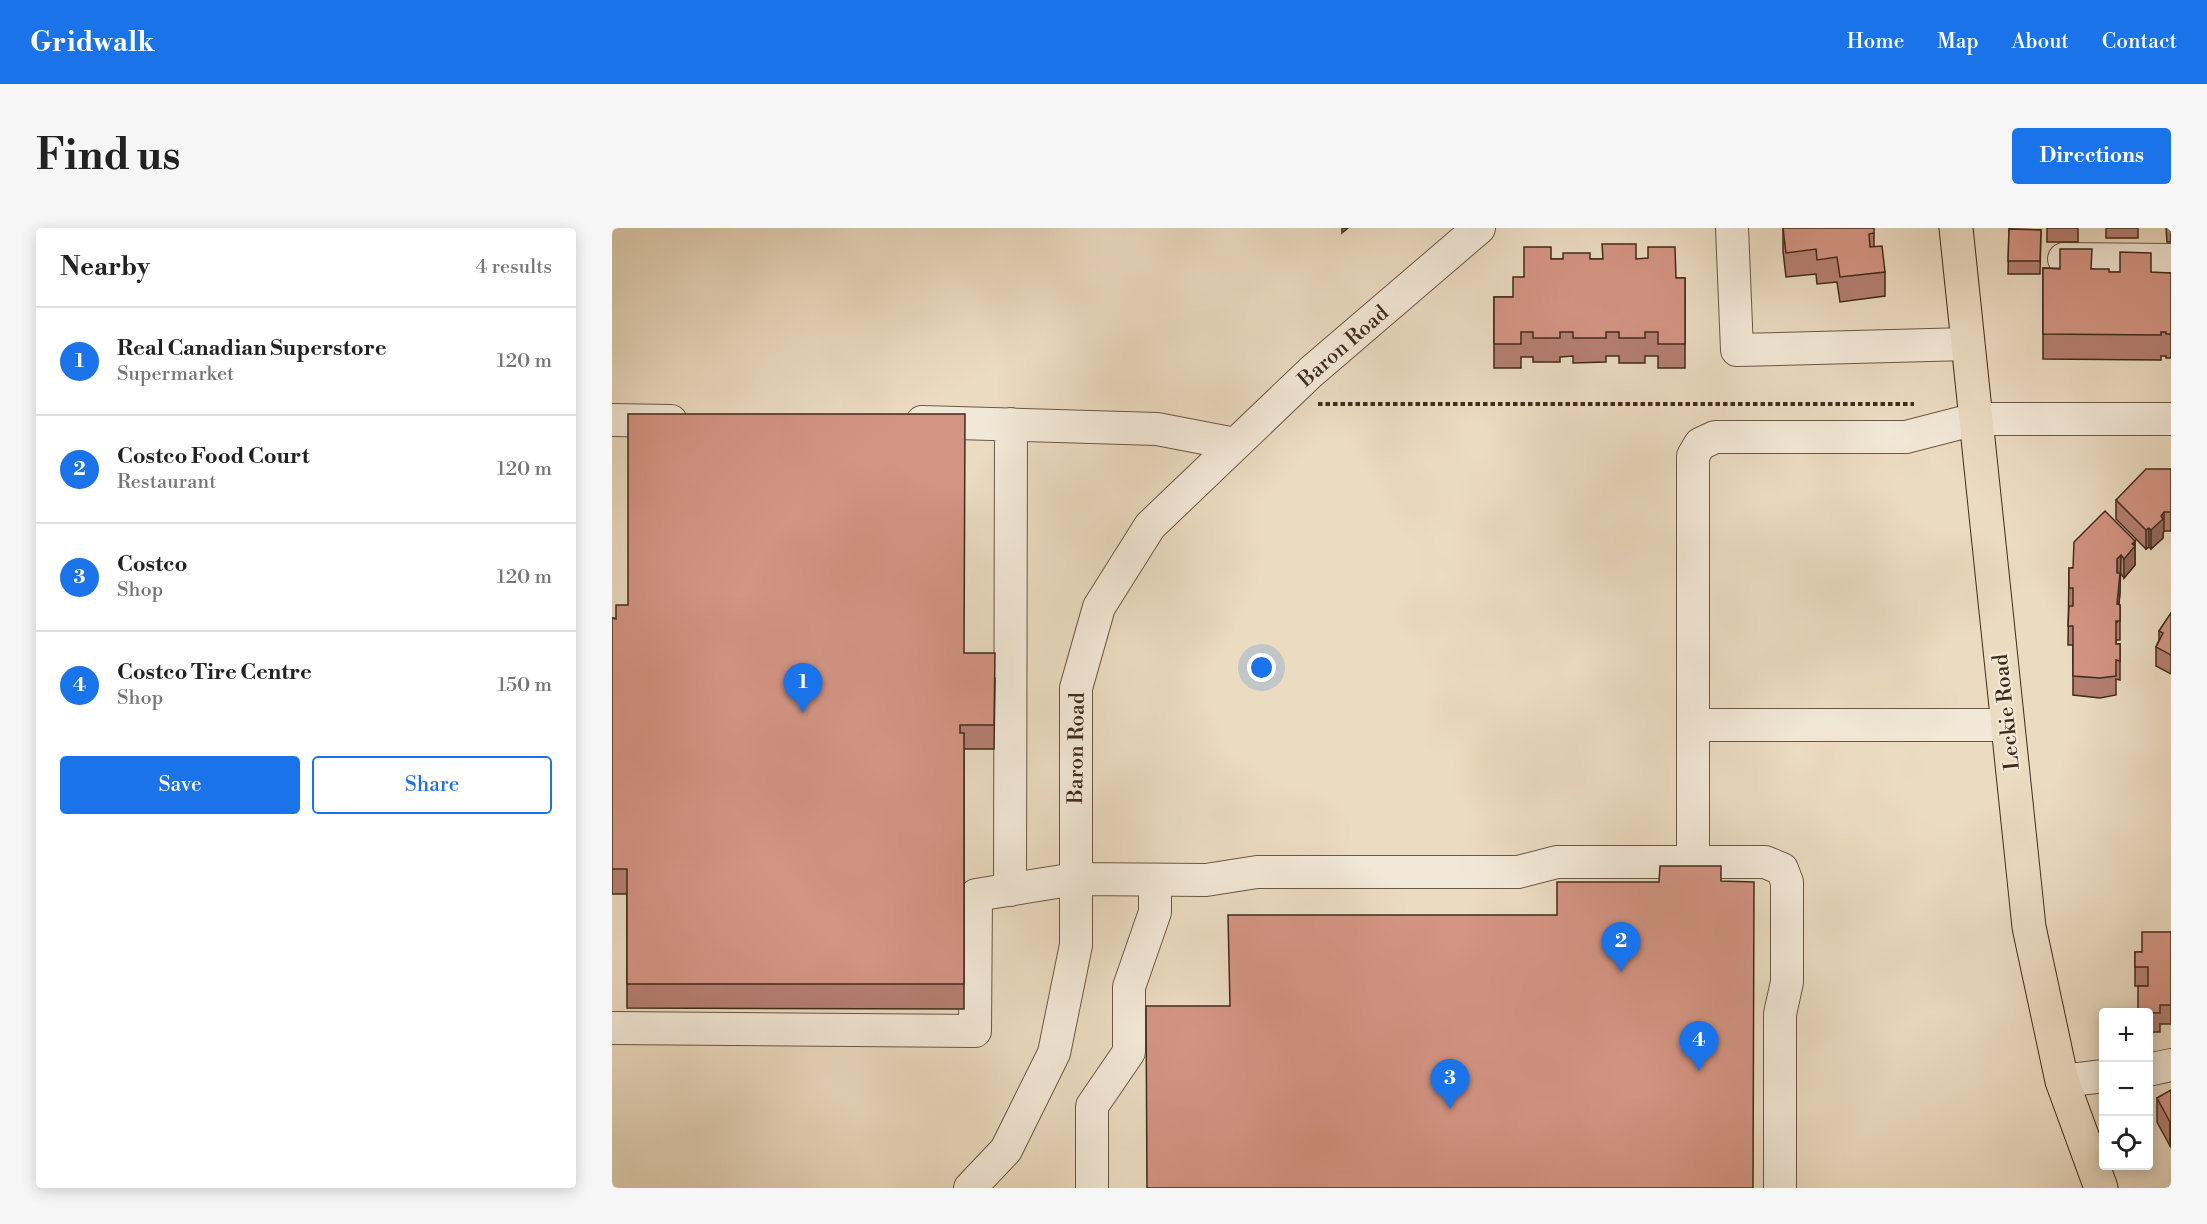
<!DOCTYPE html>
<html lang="en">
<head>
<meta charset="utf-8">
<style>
	:root { --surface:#fff; --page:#f6f6f6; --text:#222; --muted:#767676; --line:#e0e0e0; --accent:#1a73e8 }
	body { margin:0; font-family:"Libre Bodoni",serif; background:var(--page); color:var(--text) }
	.controls { position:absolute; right:18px; bottom:18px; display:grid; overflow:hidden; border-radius:6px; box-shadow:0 3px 15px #0003 }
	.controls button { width:54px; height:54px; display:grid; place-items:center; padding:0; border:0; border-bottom:2px solid var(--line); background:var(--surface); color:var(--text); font:30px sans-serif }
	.you { position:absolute; left:650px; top:440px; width:21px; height:21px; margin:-15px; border:4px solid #fff; border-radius:50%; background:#1a73e8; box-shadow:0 0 0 9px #1a73e833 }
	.badge { display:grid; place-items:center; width:39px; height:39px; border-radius:50%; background:var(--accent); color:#fff; font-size:20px; font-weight:700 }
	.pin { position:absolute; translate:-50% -50px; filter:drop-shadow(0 2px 3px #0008) }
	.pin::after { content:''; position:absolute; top:32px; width:21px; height:18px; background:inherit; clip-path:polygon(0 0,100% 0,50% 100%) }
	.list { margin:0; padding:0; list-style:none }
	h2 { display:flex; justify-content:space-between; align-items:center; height:78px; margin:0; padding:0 24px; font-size:26px }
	h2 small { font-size:20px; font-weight:400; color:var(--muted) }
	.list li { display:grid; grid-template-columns:39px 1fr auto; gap:18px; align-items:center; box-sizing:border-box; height:108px; padding:0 24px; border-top:2px solid var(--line) }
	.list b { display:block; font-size:22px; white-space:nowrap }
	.list p { margin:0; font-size:20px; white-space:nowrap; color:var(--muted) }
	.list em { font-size:20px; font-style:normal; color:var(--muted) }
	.actions { display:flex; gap:12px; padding:18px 24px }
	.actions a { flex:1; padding:14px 0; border:2px solid var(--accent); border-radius:6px; text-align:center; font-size:21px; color:var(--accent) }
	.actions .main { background:var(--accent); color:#fff }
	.icon { flex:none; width:33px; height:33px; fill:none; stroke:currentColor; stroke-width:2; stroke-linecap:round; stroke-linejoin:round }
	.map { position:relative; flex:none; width:1559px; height:960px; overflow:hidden; border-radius:6px }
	header { display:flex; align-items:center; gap:36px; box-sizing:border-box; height:84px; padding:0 30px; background:var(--accent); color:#fff }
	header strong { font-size:28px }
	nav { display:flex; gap:33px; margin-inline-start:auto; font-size:21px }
	.intro { display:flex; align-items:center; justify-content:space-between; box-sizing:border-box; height:144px; padding:0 36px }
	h1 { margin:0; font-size:42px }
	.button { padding:15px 27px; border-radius:6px; background:var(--accent); color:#fff; font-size:21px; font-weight:700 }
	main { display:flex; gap:36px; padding:0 36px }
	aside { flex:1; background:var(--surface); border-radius:6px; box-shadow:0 3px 15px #0003 }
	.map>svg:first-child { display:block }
</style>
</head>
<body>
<header>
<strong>Gridwalk</strong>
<nav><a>Home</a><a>Map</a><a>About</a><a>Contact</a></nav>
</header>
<div class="intro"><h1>Find us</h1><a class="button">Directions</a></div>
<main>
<aside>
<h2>Nearby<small>4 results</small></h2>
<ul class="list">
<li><span class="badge">1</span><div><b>Real Canadian Superstore</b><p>Supermarket</p></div><em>120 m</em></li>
<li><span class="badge">2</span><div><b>Costco Food Court</b><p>Restaurant</p></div><em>120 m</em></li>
<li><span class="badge">3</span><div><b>Costco</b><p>Shop</p></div><em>120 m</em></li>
<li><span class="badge">4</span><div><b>Costco Tire Centre</b><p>Shop</p></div><em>150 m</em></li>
</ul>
<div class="actions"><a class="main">Save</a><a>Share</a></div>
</aside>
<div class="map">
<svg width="1559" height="960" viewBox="0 0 1559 960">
	<rect width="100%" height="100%" fill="#ebdbc1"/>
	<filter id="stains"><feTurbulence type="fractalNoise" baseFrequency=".00333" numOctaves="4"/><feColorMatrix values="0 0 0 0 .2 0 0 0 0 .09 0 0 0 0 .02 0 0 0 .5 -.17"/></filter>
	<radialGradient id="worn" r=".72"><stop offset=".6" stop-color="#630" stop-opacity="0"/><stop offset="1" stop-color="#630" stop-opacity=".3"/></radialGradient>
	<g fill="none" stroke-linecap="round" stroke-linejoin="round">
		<!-- minor casing -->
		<g stroke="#6b5744" stroke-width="34">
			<path id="minor" d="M1120,0L1125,122L1356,116
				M1452,31L1559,32
				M0,192L59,193
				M310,194L545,201L623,216
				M1081,497H1396
				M1081,634H1153L1170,641L1175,654V754L1168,786V960
				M398,662L399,196
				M0,800L363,803L364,667L463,651L594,652L645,644H906L945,634H1081V228L1088,216L1103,209H1294L1364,191H1559
				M1536,842L1559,837
				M1450,853L1492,848
				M358,960L394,922L442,825L464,717V460L487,379L538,298L699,144L867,0
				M480,960V878L517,824V759L543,684V652"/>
		</g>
		<!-- major casing -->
		<g stroke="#402b1a" stroke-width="35">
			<path id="major" d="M1344,0L1417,699L1450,853L1489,960"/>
		</g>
		<!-- path -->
		<path stroke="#402b1a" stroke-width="4" stroke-dasharray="4.5 3" stroke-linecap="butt" d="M706,176H1302"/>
		<!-- minor -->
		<use href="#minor" stroke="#f2e8d7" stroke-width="32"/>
		<!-- major -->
		<use href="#major" stroke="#ebdbc1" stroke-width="33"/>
	</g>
	<!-- wall -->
	<path fill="#b57f71" stroke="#402b1a" stroke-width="1.5" d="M1171,0L1262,5V18L1273,44V68L1228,74L1225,54L1205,56L1204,46L1174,49L1171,23Z
		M1435,0H1466V14H1435Z
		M1494,0H1526V10H1494Z
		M1554,0H1559V14H1555Z
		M1397,1L1429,2L1428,46H1396Z
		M939,31H1024L1064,50H1073V140H1046V128H1033V135H1007V128H994V134L961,135V128L948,129V134H921V129H909V140H882V69H901L912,49Z
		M1431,40L1480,41L1497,44L1559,45V130H1554V128H1549V132L1431,131Z
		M1559,241V303H1552L1551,305V310L1539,321L1537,319L1534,321L1504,291V272Z
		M1523,313V337L1512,350L1509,346L1508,347V364L1507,377H1508V412H1504V416H1508V452L1504,451V467L1488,470L1461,467V417H1456L1457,340H1461Z
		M1559,385V446L1544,438V419L1547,412V403Z
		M0,390L352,425L383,450L382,521H352V781L15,780V666H0Z
		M1559,704V796H1548V804H1536V758H1523V724H1530Z
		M1559,862L1558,918L1545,894V870Z"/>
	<!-- shaded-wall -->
	<path fill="#94685c" stroke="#402b1a" stroke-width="1.5" d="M730,0H736L730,5Z
		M1552,284V303L1551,305V310L1539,321V302Z
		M1537,300V319L1534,321V302Z
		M1523,313V337L1512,350V331Z
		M1509,327L1508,364L1505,395V331Z
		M1559,893V918H1558V894Z"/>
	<!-- building -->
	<path fill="#d39483" stroke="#402b1a" stroke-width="1.5" d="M1171,0H1262V5L1257,6L1258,19L1270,18L1273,44L1228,49L1225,29L1205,32L1204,21L1174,25Z
		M1397,1L1429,2L1428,33H1396Z
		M990,16H1024V31L1036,30V19H1063L1064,50H1073V116H1046V104H1033V110H1007V104H994V110H961V104H948V110H921V104H909V116H882V69H901V49H912V19H939V31H951V25H978V31H991Z
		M1448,21H1480L1479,41H1497V44H1508V24L1539,25V44L1559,45V106H1554V104H1549V107L1431,106V40L1448,41Z
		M16,186H353L352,425H383L382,497H348V505H352V756H15V641H0V390L4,391V377H16Z
		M1534,241H1559V284H1552L1549,288L1551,291L1539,302L1537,300L1534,302L1504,272Z
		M1493,283L1523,313L1520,316L1523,318L1512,331L1509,327L1505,331V345H1508L1505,376L1508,377V393H1504V416H1508V433L1504,432V448L1488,450L1461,448V398H1456L1457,378H1461V360H1457V340H1461L1462,314Z
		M1559,385V427L1544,419L1551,405L1547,403Z
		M1048,638H1109V653L1142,654L1141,960H535L534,778H618L616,687H945V654H1047Z
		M1530,704H1559V777H1548V785L1526,784V758H1536V739H1523V724H1530Z
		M1559,862V893L1558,894L1545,870Z"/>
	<g text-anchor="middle" stroke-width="4.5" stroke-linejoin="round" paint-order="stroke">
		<!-- street labels -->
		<g font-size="21" fill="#402b1a" stroke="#f2e8d7">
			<text transform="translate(731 118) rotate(-41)" y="7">Baron Road</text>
			<text transform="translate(1394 484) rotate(-96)" y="7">Leckie Road</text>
			<text transform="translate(464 520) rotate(-89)" y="7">Baron Road</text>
		</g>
	</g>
	<rect width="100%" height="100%" filter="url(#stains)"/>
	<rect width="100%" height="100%" fill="url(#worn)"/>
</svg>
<div class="controls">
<button>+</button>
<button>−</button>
<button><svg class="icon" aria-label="locate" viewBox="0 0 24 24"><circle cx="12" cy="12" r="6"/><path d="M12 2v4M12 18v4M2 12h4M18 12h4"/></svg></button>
</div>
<div class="you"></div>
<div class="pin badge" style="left:191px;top:485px">1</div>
<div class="pin badge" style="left:1009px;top:744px">2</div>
<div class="pin badge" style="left:838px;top:881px">3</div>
<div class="pin badge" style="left:1087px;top:843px">4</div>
</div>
</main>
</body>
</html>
